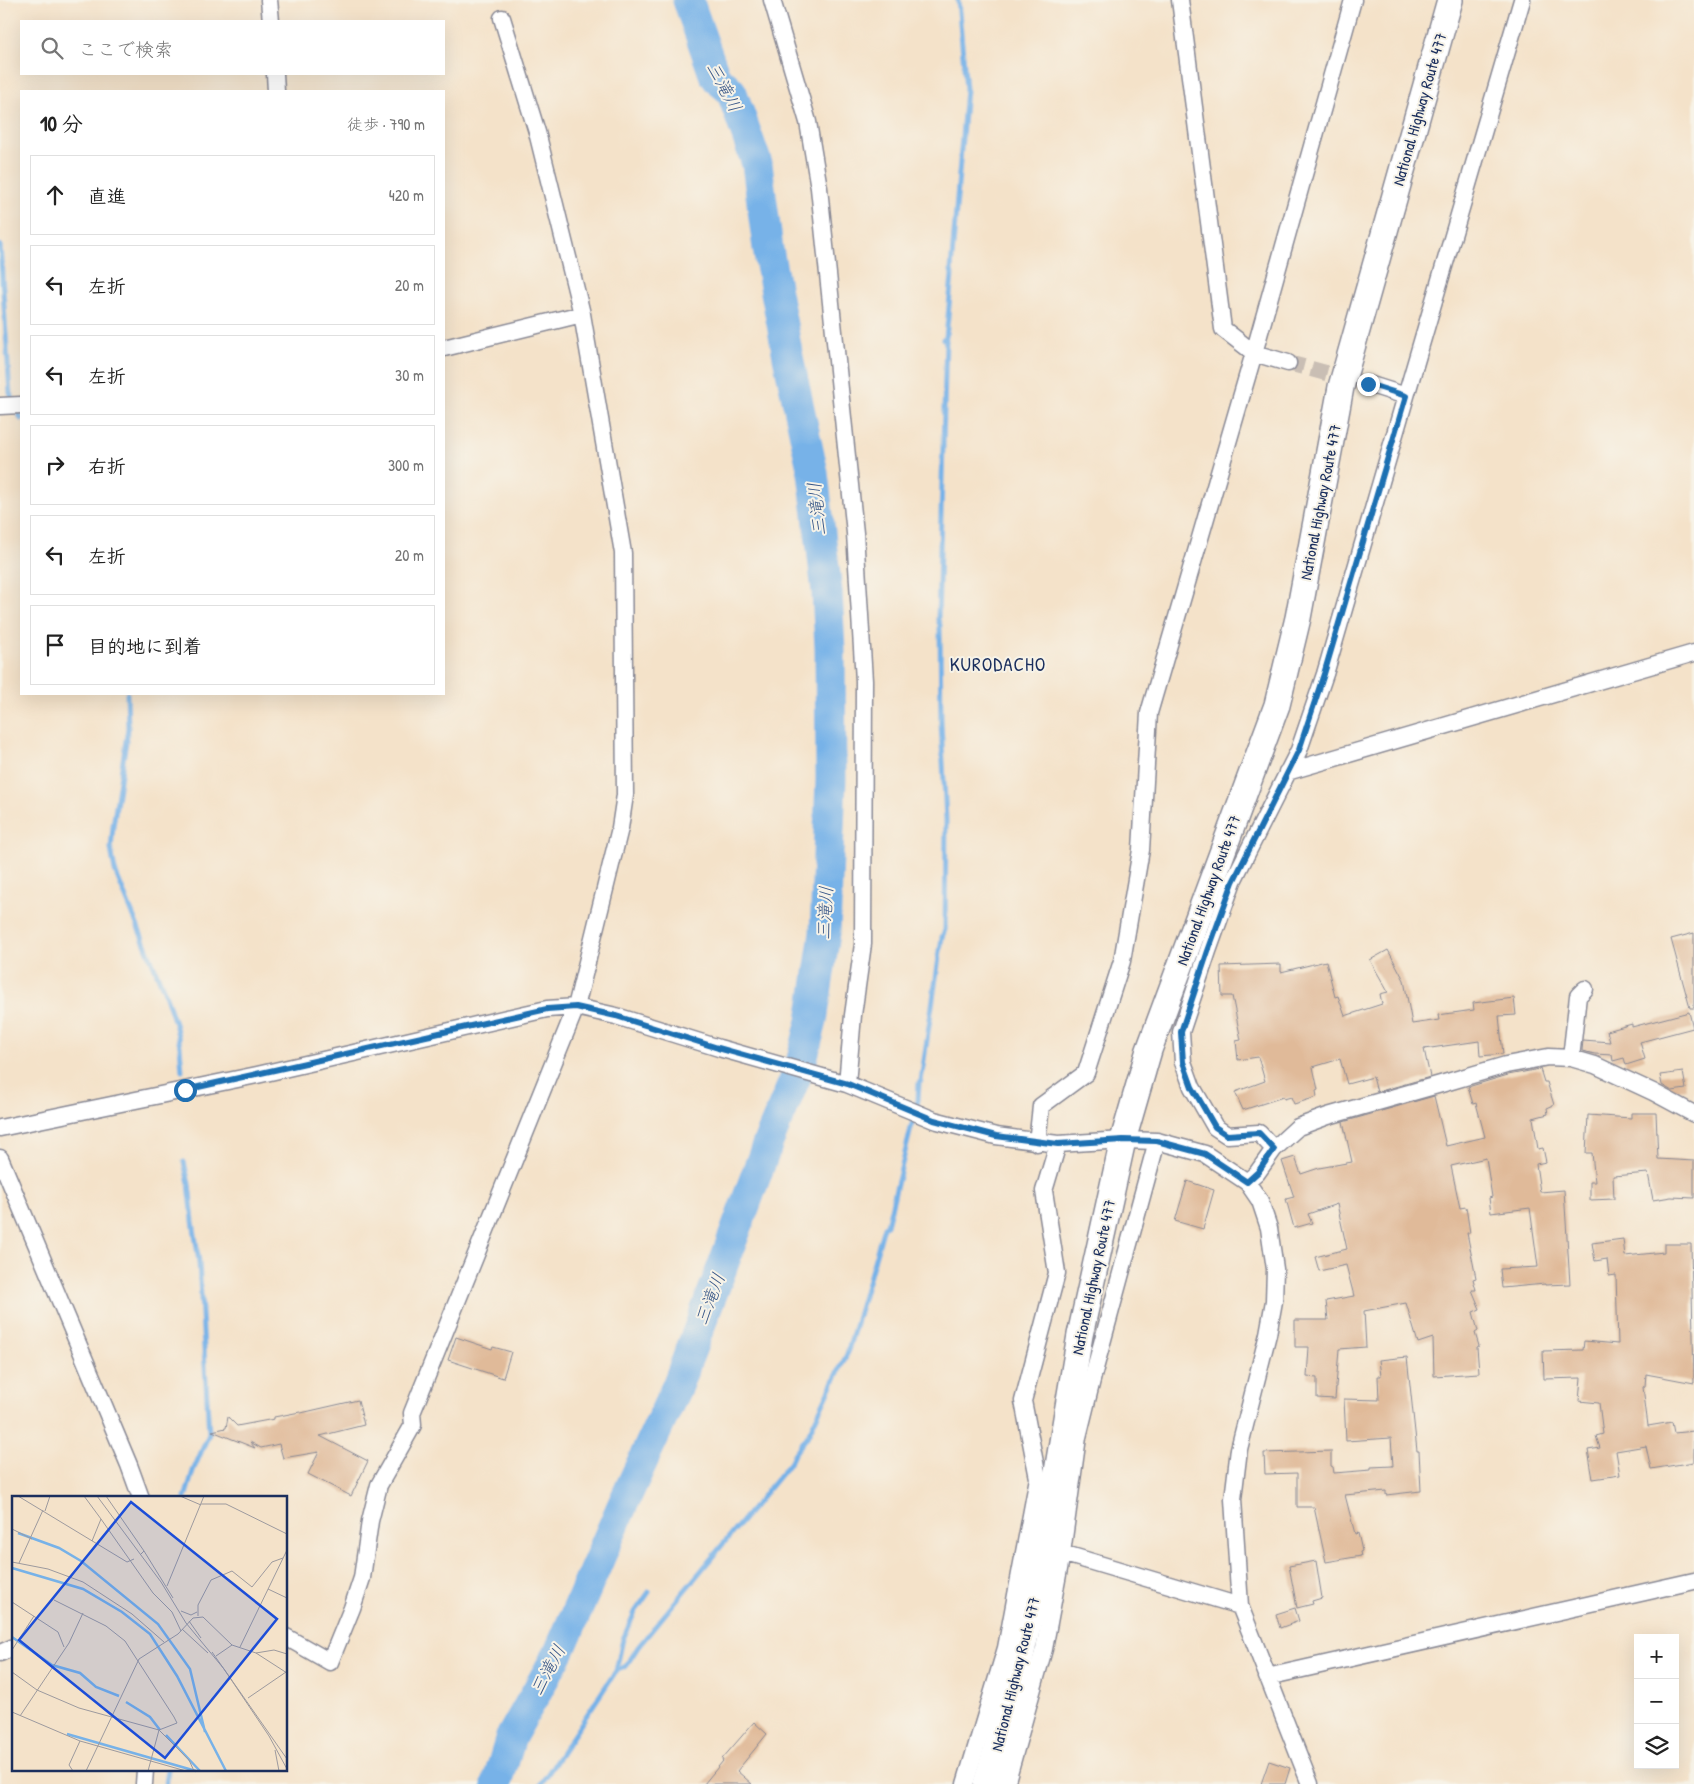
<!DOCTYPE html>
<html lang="ja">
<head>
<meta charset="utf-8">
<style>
	:root { --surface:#fff; --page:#f2f2f2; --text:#222; --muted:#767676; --line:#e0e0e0 }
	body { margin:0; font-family:"Patrick Hand","Klee One",sans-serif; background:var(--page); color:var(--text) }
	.controls { position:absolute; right:15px; bottom:15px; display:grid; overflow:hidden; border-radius:0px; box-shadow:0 5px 20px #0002 }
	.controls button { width:45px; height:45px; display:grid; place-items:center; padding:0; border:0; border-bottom:1px solid var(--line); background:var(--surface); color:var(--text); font:25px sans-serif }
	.stop { position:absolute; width:15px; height:15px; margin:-11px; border:4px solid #1f6fb2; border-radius:50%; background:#fff }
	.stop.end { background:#1f6fb2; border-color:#fff; box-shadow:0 1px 5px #0008 }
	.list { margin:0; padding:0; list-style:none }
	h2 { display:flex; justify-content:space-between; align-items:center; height:65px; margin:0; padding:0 20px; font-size:21px }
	h2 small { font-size:16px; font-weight:400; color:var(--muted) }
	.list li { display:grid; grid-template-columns:32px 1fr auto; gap:15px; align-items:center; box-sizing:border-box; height:80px; margin:0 10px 10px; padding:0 10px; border:1px solid var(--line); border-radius:0px }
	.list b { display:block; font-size:19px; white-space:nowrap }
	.list em { font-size:16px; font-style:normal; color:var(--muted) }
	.icon { flex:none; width:28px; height:28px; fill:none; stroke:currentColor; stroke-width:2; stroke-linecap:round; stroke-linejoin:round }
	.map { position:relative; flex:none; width:1694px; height:1784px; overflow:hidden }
	.search { position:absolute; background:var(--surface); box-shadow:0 5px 20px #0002; left:20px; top:20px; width:425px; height:55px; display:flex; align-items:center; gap:12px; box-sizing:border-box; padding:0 18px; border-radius:0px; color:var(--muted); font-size:19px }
	.panel { position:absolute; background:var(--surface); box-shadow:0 5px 20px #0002; left:20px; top:90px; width:425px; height:605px; border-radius:0px }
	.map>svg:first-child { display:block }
</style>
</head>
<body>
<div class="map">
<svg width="1694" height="1784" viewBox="0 0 1694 1784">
	<rect width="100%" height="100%" fill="#f7f3e8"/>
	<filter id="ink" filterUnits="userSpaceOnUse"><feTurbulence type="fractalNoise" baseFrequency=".02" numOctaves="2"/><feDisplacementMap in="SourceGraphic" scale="10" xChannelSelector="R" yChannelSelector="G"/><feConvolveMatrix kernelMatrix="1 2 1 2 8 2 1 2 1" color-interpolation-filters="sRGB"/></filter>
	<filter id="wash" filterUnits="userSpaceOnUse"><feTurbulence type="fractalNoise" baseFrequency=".0096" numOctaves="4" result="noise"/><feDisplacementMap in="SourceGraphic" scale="20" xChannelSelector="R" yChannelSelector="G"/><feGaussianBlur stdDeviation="1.12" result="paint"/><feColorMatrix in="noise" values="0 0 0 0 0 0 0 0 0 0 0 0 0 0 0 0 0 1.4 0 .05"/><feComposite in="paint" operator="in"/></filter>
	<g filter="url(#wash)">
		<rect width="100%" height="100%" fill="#f4e2c9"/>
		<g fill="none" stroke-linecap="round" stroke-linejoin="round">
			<!-- stream -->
			<path stroke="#77b2e8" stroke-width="5" d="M0,245L10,393L21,419
				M127,694L128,728L113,826L111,849L115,871L165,993L176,1027L180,1046L182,1071
				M184,1162L189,1183L193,1221L199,1262L209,1434L193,1471L185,1498
				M616,1671L626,1666L638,1647L790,1463L794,1454L807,1437L847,1354L884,1227L887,1225L918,1100L919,1083L921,1081L942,937L945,930L946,820L941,723L940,625L938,620L946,340L943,339L946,337L952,275L951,270L966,89L958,0
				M166,1784L168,1770
				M541,1784L616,1671L623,1639L635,1612L649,1592"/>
			<!-- river -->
			<path stroke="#77b2e8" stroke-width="31" d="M497,1784L511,1737L560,1650L622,1506L677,1386L720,1273L769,1140L800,1067L812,1021L825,933L831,779L830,648L827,592L813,473L788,357L768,249L757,164L732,93C727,85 718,83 714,74L688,0"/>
		</g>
		<g id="blocks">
			<!-- building -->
			<path fill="#e0ba99" d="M1694,933V1008H1690L1671,939Z
				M1388,950L1404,980L1412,1024L1439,1020L1438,1015L1474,1010L1473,1003L1514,998L1516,1015L1499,1016L1503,1054L1480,1056L1479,1041L1424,1049L1430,1077L1377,1092L1373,1077L1347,1084L1340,1059L1313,1067L1318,1090L1316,1091L1317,1097L1294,1104L1291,1097L1284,1099L1283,1097L1243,1110L1235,1092L1265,1081L1258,1057L1238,1060L1236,1041L1241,1040L1232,996H1222L1221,966L1281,964V972L1326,961L1335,997L1338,996L1345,1016L1382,1004L1380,994L1388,992L1370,960Z
				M1689,1012L1693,1028L1640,1042L1645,1059L1626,1065L1624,1058L1613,1061L1612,1055L1595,1054L1582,1051L1583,1040L1610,1042L1607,1031L1632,1024V1027Z
				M1540,1069L1544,1082H1547L1554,1105L1547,1108L1548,1114L1533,1118L1538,1149L1543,1148L1546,1162L1536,1164L1540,1192L1564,1190L1570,1284L1545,1285V1284L1502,1288L1500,1269L1538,1267L1530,1208L1491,1213L1489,1198L1492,1197L1486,1158L1451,1166L1460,1208L1466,1207L1470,1233H1467L1476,1278L1473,1279L1476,1290H1472L1480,1309L1473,1312L1478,1331L1475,1333L1479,1346L1477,1347L1479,1373L1434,1376L1433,1338L1418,1343L1406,1303L1364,1311L1366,1347L1339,1349L1335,1399L1317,1398V1378L1307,1377L1309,1347H1295V1320H1328L1326,1301L1354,1296L1346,1265L1319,1271L1315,1257L1347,1249L1337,1204L1308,1214L1312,1223L1294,1228L1286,1199L1294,1197L1282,1161L1295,1157L1301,1174L1319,1168L1352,1162L1343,1122L1434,1096L1446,1146L1485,1137L1476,1103L1473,1104L1468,1087L1508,1075Z
				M1683,1072L1686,1089L1672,1091L1662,1085L1660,1075Z
				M1631,1113H1656L1658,1159L1694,1161V1198L1671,1197L1653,1200L1648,1173L1613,1176L1614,1199L1590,1200V1182H1595L1592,1153H1586L1588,1115L1631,1118Z
				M1187,1181L1214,1190L1203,1229L1175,1221Z
				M1623,1239L1625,1256L1664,1252V1244H1691L1694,1383L1646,1374L1645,1386L1643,1387L1648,1426L1672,1422L1674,1433L1694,1431V1462L1651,1469L1646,1446L1616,1451L1620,1475L1593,1479L1588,1450L1600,1448L1596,1436L1603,1434L1599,1403L1579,1401L1581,1378L1544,1379L1543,1351L1583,1350L1584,1341L1618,1344L1616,1275L1609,1276L1607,1259L1595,1261L1592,1243Z
				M456,1337L492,1349L493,1347L511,1352L503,1378L448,1360Z
				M1407,1357L1417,1451H1419L1421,1491L1386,1495V1491L1345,1495L1355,1534L1358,1533L1362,1551L1360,1552L1361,1556L1326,1562L1314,1507H1297V1473L1265,1474L1264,1453L1331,1451V1466L1333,1467L1334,1473L1371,1470V1467L1393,1466L1391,1438L1346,1441L1344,1399L1379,1400L1378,1376H1381L1379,1360Z
				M358,1400L364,1425L320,1436L368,1461L351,1496L308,1474L319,1452L283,1458L279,1444L261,1448L250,1442L255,1448L212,1431L226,1428L228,1417L237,1426L274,1419V1417L300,1412L301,1413Z
				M1316,1561L1322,1598L1312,1601L1313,1604L1297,1608L1289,1566Z
				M1295,1608L1299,1621L1280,1628L1276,1614Z
				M754,1722L767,1734L737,1771L752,1784H704L723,1761L722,1759Z
				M1269,1761L1290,1768L1285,1784H1261Z"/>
		</g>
	</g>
	<g filter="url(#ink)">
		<use href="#blocks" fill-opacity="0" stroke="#888894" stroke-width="1"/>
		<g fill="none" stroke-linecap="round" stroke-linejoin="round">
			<!-- minor-tunnel -->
			<path stroke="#c9beb4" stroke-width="16" stroke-dasharray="16 8" stroke-linecap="butt" d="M1288,363L1368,384"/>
			<!-- minor casing -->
			<g stroke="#888894" stroke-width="19">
				<path id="minor" d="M269,0L271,21
					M772,0L808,122L819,188L855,533L864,681L863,944L853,1015L847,1084
					M1180,0L1223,329L1254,353L1288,363
					M275,74L276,91
					M444,348L582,314
					M1406,396L1522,0
					M0,406L21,405
					M1287,772L1694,653
					M1571,1058L1578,996L1585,989
					M0,1128L257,1075L547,1009L576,1007L616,1016L719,1048L847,1084L934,1120L996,1136L1058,1144L1123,1140L1157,1141L1205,1154L1247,1182L1260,1201L1269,1228L1275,1269L1274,1301L1268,1334L1239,1449L1233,1499L1240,1606L1310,1784
					M1037,1143L1041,1106L1086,1073L1122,961L1141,850L1149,713L1254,353L1353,0
					M1274,1149L1259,1133L1227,1135L1215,1127L1192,1087L1183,1062L1181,1032L1208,951L1233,881L1299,750L1325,674L1406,396L1368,384
					M0,1158L129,1465L141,1498
					M1247,1182L1257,1173L1274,1149L1298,1127L1328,1116L1441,1084L1506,1065L1548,1057L1571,1058L1595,1065L1653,1092L1694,1114
					M1062,1553L1240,1606
					M286,1637L330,1662L352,1608L362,1578L370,1521L379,1485L413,1425L412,1413L576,1007L620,828L625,795L623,553L582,314L537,132L502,18
					M0,1653L14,1647
					M1267,1677L1694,1581
					M144,1784L145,1770
					M965,1784L1006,1648L1038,1478L1023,1401L1057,1273L1044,1191L1058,1144
					M1006,1784L1044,1649L1062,1553L1078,1437L1093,1376L1157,1141"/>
			</g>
			<!-- highway casing -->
			<g stroke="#888894" stroke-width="28">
				<path id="highway" d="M986,1784L1012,1696L1040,1573L1080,1335L1123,1140L1149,1050L1277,705L1298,618L1341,387L1450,0"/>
			</g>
			<!-- minor -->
			<use href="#minor" stroke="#fff" stroke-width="16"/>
			<!-- highway -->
			<use href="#highway" stroke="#fff" stroke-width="25"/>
		</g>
	</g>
	<g fill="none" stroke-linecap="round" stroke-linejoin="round" filter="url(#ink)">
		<!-- route -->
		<path stroke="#1f6fb2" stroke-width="6" d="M185,1090L547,1009L576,1007L616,1016L718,1048L848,1084L934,1120L996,1136L1058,1144L1123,1140L1157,1141L1205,1154L1247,1182L1258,1172L1274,1149L1259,1133L1227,1135L1215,1127L1192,1087L1183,1062L1181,1032L1208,951L1233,882L1299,750L1324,674L1406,396L1368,384"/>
	</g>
	<g text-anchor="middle" stroke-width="4" stroke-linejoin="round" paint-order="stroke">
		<!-- street labels -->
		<g font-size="16" fill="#1b2f5e" stroke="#f7f3e8">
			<text transform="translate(1419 109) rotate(-74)" y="6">National Highway Route 477</text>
			<text transform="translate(1320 502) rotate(-79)" y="6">National Highway Route 477</text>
			<text transform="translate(1208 890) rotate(-70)" y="6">National Highway Route 477</text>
			<text transform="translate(1093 1277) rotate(-78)" y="6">National Highway Route 477</text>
			<text transform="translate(1015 1674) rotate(-76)" y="6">National Highway Route 477</text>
		</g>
		<!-- water labels -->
		<g font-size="18" font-style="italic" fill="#375687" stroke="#f7f3e8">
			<text transform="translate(724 87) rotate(62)" y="6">三滝川</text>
			<text transform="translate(817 509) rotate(-96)" y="6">三滝川</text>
			<text transform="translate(825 913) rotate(-87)" y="6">三滝川</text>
			<text transform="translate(710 1299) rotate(-69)" y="6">三滝川</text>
			<text transform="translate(548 1670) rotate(-62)" y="6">三滝川</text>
		</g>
		<!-- quarter labels -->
		<g font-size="19" letter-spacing="1" fill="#1b2f5e" stroke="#f7f3e8">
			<text x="998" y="671">KURODACHO</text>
		</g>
	</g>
	<!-- overview -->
	<g transform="translate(12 1496)">
		<rect width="275" height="275" fill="#f4e2c9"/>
		<path fill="none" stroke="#77b2e8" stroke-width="2.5" d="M6,37L47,52L69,65L146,128L178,173L193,236M0,72L71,93L110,116L138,138L165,180L214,275M0,141L40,169L68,177L84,191L107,200M114,206L138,221L148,234M55,238L184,275M154,239L188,275"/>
		<path fill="none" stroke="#9d9a9e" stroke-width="1" d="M6,0L115,66L122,63M72,0L89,23L80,45M85,0L149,86L174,127L212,173L257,240L275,273M94,0L132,55M168,0L189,9M189,8H214L275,38M33,15L38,0M89,23L141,97L160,116L169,135M0,33L20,43M129,58L132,55L161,102M0,66L36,73L71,86L120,118L152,146M7,67L31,14M155,90L192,0M256,93L275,102M42,104L94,130L113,145L162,221L165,227L147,234L136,275M0,106L46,136L52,151M169,115L179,119L185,116M186,120V109L199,84L220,75L240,91L260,66L271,62M177,125L189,142M170,133L196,157M228,151L275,54M0,154L22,120M200,156L275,263M244,157L262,154L275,158M204,160L220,149M0,176L25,194L67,212L147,234L177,264L182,275M236,202L274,176M0,216L68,245L174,275M8,220L57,147L71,117M263,254L267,275M61,275L57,269L68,245M74,275L127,163L166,138L181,122L191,121L220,149L244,157L275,177"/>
		<path fill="#1d4ed8" fill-opacity="0.15" stroke="#1d4ed8" stroke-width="2.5" d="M119,6L265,123L153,262L7,144Z"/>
		<rect width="275" height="275" fill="none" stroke="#1b2f5e" stroke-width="2.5"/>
	</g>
</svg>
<div class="controls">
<button>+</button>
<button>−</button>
<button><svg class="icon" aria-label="layers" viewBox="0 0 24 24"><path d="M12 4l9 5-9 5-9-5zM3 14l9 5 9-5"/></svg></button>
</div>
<div class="stop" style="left:185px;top:1090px"></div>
<div class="stop end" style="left:1368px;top:384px"></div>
<div class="search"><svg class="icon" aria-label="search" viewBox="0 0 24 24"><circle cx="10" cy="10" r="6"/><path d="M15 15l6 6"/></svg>ここで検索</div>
<section class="panel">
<h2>10 分<small>徒歩 · 790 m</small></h2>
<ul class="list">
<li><svg class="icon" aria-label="ahead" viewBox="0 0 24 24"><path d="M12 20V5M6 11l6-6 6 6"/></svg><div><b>直進</b></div><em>420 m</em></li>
<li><svg class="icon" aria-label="left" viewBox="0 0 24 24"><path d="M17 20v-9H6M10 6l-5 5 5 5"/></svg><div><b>左折</b></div><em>20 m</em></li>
<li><svg class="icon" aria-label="left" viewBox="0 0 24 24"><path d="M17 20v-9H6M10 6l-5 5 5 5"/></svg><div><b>左折</b></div><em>30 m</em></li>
<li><svg class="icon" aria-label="right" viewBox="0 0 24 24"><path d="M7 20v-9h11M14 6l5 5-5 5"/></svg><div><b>右折</b></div><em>300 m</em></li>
<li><svg class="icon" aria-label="left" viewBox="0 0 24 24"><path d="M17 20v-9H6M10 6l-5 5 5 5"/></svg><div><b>左折</b></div><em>20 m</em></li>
<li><svg class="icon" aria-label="arrive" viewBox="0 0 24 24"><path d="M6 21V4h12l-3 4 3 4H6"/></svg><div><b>目的地に到着</b></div></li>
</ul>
</section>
</div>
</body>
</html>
